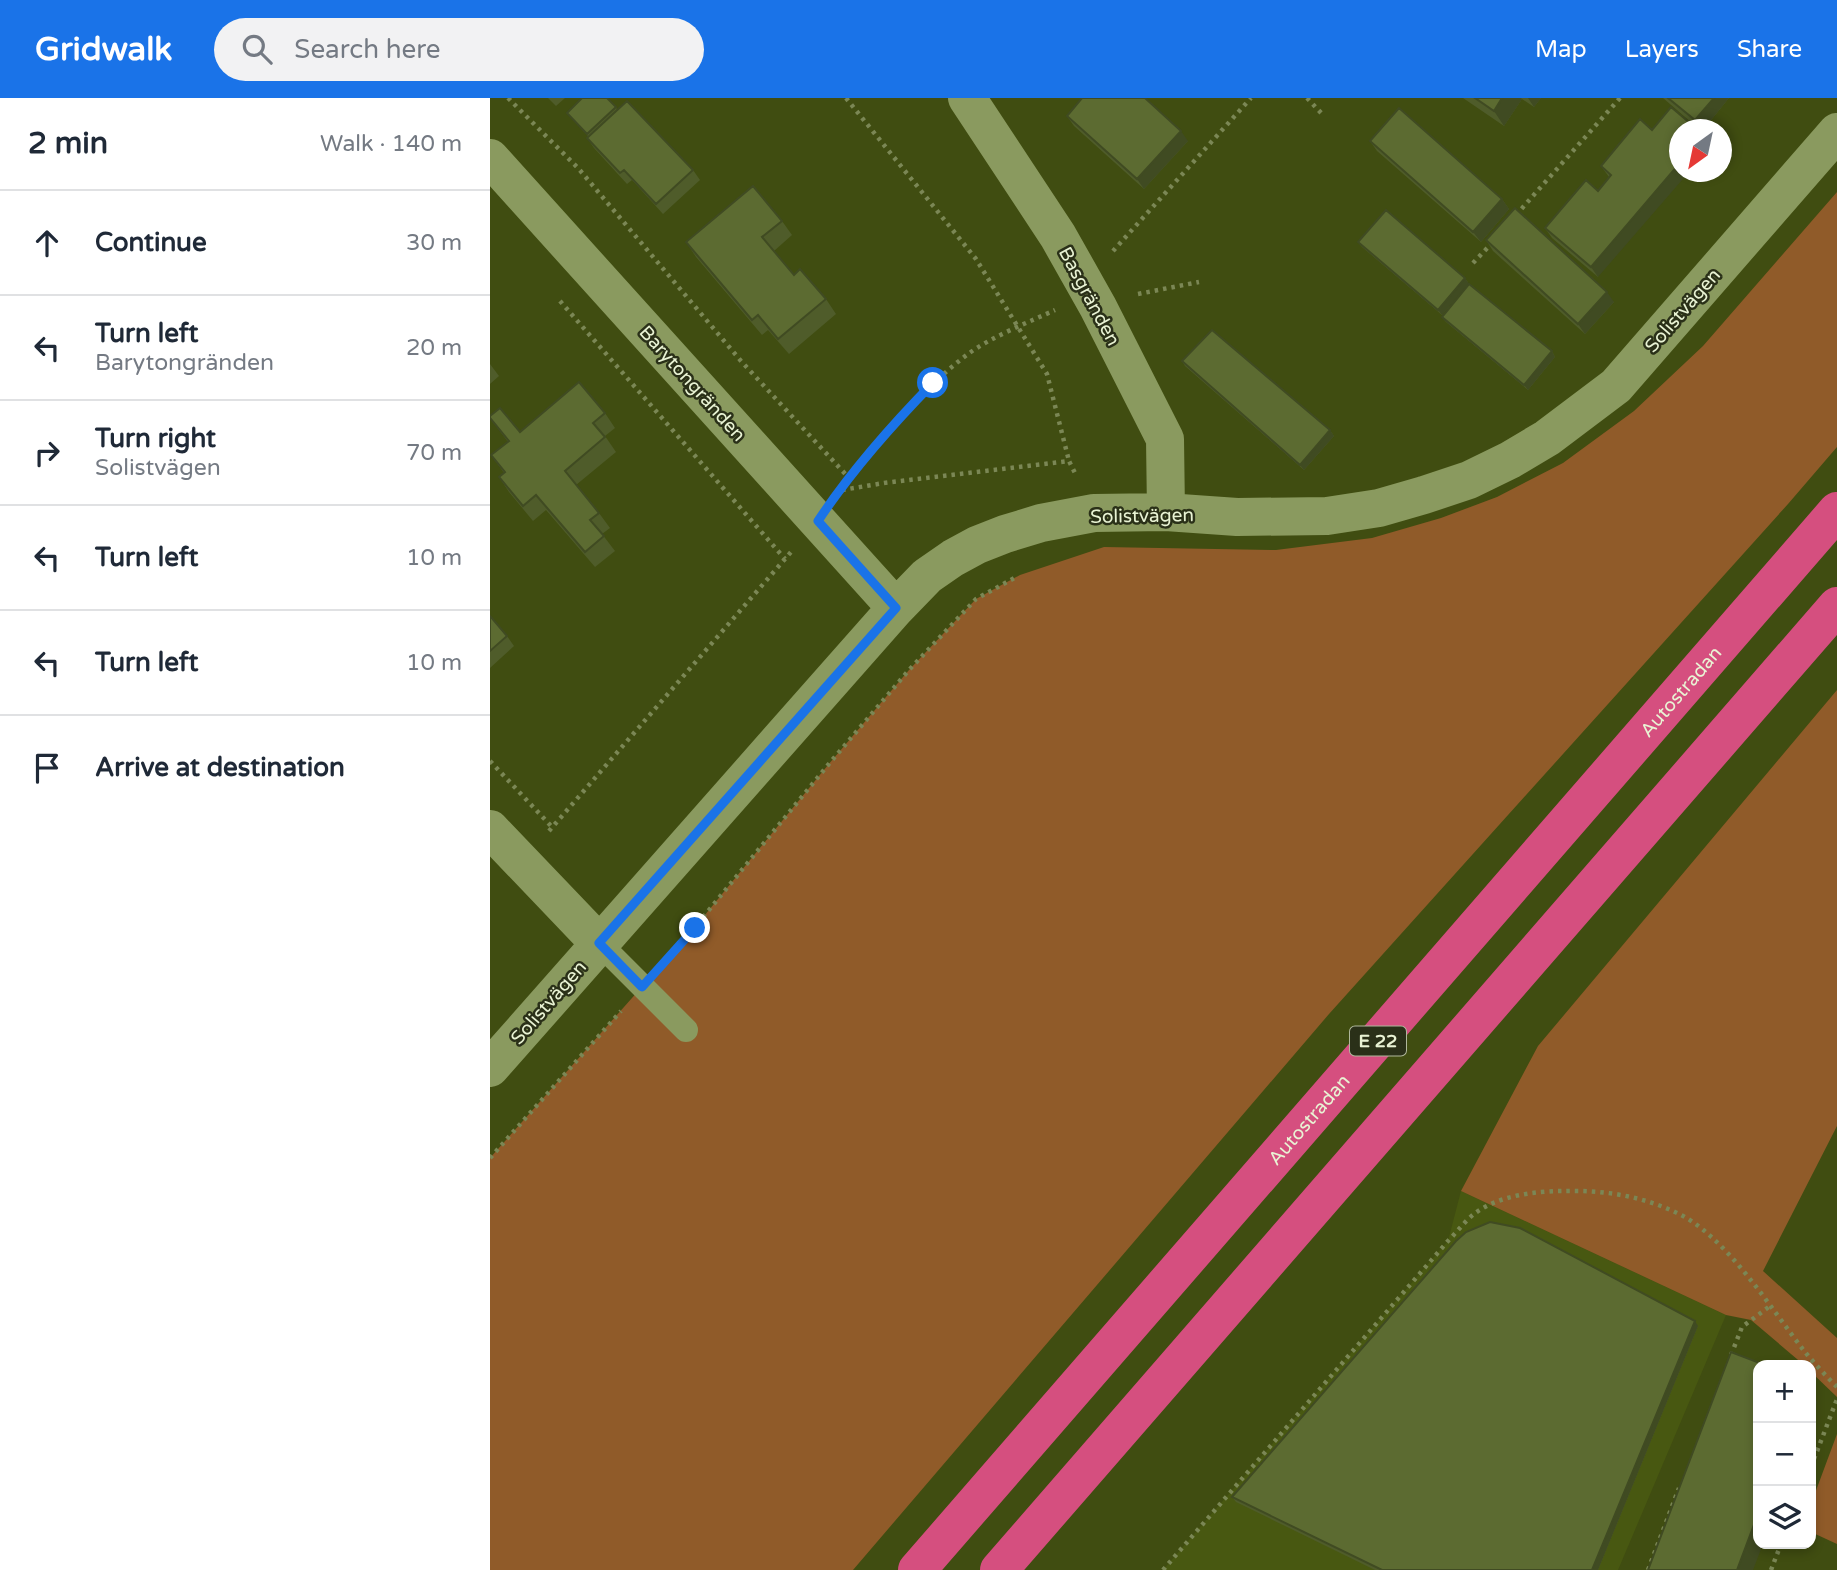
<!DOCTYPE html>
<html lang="en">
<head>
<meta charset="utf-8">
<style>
	:root { --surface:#fff; --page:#f2f2f3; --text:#1f2937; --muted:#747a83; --line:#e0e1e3; --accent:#1a73e8 }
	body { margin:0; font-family:"Varela Round",sans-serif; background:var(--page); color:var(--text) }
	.controls { position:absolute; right:21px; bottom:21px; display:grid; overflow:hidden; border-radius:14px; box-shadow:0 4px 10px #0003 }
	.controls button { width:63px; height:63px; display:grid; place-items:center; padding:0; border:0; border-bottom:2px solid var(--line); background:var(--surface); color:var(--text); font:35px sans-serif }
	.compass { position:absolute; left:1179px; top:21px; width:63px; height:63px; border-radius:50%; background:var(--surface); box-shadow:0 4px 10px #0003; rotate:213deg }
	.stop { position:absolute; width:21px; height:21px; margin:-16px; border:5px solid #1a73e8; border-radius:50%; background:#fff }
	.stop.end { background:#1a73e8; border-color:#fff; box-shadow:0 2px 7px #0008 }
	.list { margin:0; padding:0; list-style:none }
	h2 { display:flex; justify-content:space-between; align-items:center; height:91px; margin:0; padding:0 28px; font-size:30px }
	h2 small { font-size:23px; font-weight:400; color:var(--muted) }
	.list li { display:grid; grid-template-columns:46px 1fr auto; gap:21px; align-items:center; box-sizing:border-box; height:105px; padding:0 28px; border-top:2px solid var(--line) }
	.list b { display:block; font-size:26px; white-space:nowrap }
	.list p { margin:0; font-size:23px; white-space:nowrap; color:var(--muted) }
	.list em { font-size:23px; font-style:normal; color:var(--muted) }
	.icon { flex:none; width:38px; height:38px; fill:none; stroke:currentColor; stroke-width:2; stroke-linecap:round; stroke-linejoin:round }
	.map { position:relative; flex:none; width:1347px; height:1472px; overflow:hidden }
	header { display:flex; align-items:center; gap:42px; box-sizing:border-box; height:98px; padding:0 35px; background:var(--accent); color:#fff }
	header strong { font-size:33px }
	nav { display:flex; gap:38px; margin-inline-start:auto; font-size:24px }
	.search { width:490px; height:63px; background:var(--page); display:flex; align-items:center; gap:18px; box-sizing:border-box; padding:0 24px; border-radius:38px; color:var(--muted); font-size:26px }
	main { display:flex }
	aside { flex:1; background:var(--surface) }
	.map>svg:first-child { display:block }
</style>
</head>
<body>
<header>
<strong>Gridwalk</strong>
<div class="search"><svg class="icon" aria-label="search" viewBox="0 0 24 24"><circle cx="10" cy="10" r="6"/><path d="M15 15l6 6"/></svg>Search here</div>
<nav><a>Map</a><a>Layers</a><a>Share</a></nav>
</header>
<main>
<aside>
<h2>2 min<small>Walk · 140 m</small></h2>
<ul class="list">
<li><svg class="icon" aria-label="ahead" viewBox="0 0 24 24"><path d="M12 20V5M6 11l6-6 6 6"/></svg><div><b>Continue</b></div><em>30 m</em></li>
<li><svg class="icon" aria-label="left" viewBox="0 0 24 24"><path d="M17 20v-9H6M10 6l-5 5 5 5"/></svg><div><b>Turn left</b><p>Barytongränden</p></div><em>20 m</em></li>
<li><svg class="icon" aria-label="right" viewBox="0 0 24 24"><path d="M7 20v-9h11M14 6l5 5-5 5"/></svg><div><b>Turn right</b><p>Solistvägen</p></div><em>70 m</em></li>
<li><svg class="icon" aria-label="left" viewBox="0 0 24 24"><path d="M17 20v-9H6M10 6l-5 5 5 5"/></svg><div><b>Turn left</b></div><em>10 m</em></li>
<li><svg class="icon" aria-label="left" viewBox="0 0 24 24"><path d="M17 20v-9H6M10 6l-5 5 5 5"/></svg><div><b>Turn left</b></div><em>10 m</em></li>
<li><svg class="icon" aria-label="arrive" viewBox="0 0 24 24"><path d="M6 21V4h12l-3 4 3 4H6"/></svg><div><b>Arrive at destination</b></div></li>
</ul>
</aside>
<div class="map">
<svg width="1347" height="1472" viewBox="0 0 1347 1472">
	<rect width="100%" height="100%" fill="#404d11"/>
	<!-- built -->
	<path fill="#485811" d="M971,1093L1236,1217L1128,1472H673L958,1143Z"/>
	<!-- green -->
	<path fill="#905b29" d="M1347,94V349L1298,406L839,916L363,1472H0V1060L205,829L338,667L419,572L486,501L530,477L614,449L786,452L882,440L951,420L1007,399L1073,365L1144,313L1213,248Z
		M1347,592V1028L1273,1173L1347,1240V1299L1321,1274V1267H1314L1261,1222L1236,1217L971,1093L1048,948Z
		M1347,1336V1446L1321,1434V1406Z"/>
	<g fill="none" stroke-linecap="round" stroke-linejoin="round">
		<!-- path -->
		<path stroke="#7b8755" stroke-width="4.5" stroke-dasharray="3.5 5" stroke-linecap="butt" d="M18,0L88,70L251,263L359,380
			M356,0L486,161L557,276L579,363
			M817,0L834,18
			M1026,117L1130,0
			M623,153L761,0
			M983,165L1002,145
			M648,196L709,184
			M70,203L295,461
			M351,389C391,342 429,293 478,256C501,239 539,224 565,212
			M352,392L394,385L579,363L586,377
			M0,663L62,729
			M59,733L301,454
			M174,864L205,829L338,667L419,572L486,501L528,478
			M0,1060L131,913
			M1241,1257L1252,1229L1280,1208
			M1321,1369L1347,1301
			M673,1472L958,1143C967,1134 975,1123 984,1116C1009,1097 1046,1093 1076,1093C1113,1092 1151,1098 1185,1114C1235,1136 1281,1211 1315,1254C1325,1266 1336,1278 1347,1289
			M1158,1472L1189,1390
			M1281,1472L1291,1446"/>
		<!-- service -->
		<path stroke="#8a9a5f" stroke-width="24" d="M109,845L196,932"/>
		<!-- minor -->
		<path stroke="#8a9a5f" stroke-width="38" d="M477,0L568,138L608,209L675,341L676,414
			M0,60L406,510
			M0,731L109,845
			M0,970L406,510L437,478L463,460L487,447L515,436L551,425L604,415L676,414L747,419L837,418L889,410L934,397L979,382L1020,362L1057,340L1126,288L1347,34"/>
		<!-- motorway -->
		<g stroke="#d54f7f" stroke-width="38">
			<path id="s1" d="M427,1472L1347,413"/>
			<path d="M509,1472L1347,508"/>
		</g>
	</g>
	<!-- wall -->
	<path fill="#4f5c2a" d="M58,0H75L66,8Z
		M973,0H1051L1044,9L1032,1L1014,28Z
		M1173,0H1239L1213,32H1210Z
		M126,9L127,12L203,72L210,82L173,116L142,82L137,86L104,50L97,40L98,38L77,15Z
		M577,18L698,43L654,91L584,28Z
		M1150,21L1108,179L1062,140L1055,130L1108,93L1119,79L1111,68Z
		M880,43L1012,101L1019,111L991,144L887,53Z
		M292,123L302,137L284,153L304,177L336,201L346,216L299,256L278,232L272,237L206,159L196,144Z
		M996,142L1124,204L1095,236L1003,153Z
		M868,144L975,180L979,186L952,217L872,149Z
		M952,219L1062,253L1065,259L1038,292L956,224Z
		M692,263L840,332L844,338L814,372L695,268Z
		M0,266L9,278L0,286Z
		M115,315L125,330L115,338L126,354L86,387L109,415L120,430L112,436L125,453L105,469L56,412L43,423L19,394L9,379L14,375L1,357L18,344L0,320L30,334Z
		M0,518L17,538L24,548L0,570Z
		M1208,1228L1108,1472H885L746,1404L742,1399Z"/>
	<!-- shaded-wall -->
	<path fill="#404b22" d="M1012,0H1031L1032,1L1014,28L1004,13Z
		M1038,0H1051L1044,9Z
		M1224,0H1239L1213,32H1211L1205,22Z
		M691,33L698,43L654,91L647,81Z
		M1189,66V74H1199L1108,179L1101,169Z
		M1012,101L1019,111L991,144L983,134Z
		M975,180L979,186L952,217L948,212Z
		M1117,194L1124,204L1095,236L1088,226Z
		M1062,253L1065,259L1038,292L1034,287Z
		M840,332L844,338L814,372L810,367Z
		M1205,1223L1208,1228L1108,1472H1102Z
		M1321,1294L1327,1304L1321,1321Z
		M1268,1416V1446H1273L1263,1472H1247Z"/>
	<!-- building -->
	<path fill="#5c6b31" stroke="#404b22" stroke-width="2" d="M92,0H117L126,9L97,36L77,15Z
		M592,0H655L691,33L647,81L577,18Z
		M985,0H1012L1004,13Z
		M1178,0H1224L1205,22Z
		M137,3L203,72L166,106L134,72L130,75L97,40Z
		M1181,9L1208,32H1189V66L1101,169L1055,130L1096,82L1108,93L1121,77L1111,68L1150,21L1162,32Z
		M909,10L1012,101L983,134L880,43Z
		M263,88L292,123L272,139L304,177L310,171L336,201L288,241L268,217L262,222L196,144Z
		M1025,110L1117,194L1088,226L996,142Z
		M896,112L975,180L948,212L868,144Z
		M979,186L1062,253L1034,287L952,219Z
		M722,232L840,332L810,367L692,263Z
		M89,284L115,315L103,325L115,339L75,373L109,415L100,422L114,438L95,454L46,397L33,408L9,379L15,374L1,357L19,343L0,320V318L10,310L30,334Z
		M0,518L17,538L0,553Z
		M1000,1124L1030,1130L1205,1223L1102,1472H892L742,1399L966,1143L976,1134Z
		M1241,1254L1275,1267H1268V1416L1247,1472H1158Z"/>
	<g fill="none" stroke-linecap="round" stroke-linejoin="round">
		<!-- route -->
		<path stroke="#1a73e8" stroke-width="9" d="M205,830L152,889L109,845L406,510L328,423C361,373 401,328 443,285"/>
	</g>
	<g text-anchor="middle" stroke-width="5" stroke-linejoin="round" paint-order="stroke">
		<!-- shield labels -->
		<rect fill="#2a3018" stroke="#b0b89c" stroke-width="2" x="860" y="928.5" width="56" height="29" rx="5"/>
		<g font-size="18" font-weight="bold" fill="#e9f3d4">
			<text x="888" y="949">E 22</text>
		</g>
		<!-- street labels -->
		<g font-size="19" fill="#e9f3d4" stroke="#2a3018">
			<text transform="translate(600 198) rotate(62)" y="7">Basgränden</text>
			<text transform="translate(1192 212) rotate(-49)" y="7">Solistvägen</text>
			<text transform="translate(203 285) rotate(48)" y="7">Barytongränden</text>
			<text transform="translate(652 417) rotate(-1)" y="7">Solistvägen</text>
			<text dy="7" stroke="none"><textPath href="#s1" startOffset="1164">Autostradan</textPath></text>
			<text transform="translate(58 904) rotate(-49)" y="7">Solistvägen</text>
			<text dy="7" stroke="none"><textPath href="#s1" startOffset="597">Autostradan</textPath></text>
		</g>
	</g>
</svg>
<div class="controls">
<button>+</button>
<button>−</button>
<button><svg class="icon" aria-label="layers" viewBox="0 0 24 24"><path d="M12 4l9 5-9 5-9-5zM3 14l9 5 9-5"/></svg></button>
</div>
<svg class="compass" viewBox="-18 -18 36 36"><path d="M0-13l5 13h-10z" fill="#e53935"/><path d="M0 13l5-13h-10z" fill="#747a83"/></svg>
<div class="stop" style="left:443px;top:285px"></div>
<div class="stop end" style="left:205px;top:830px"></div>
</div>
</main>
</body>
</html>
